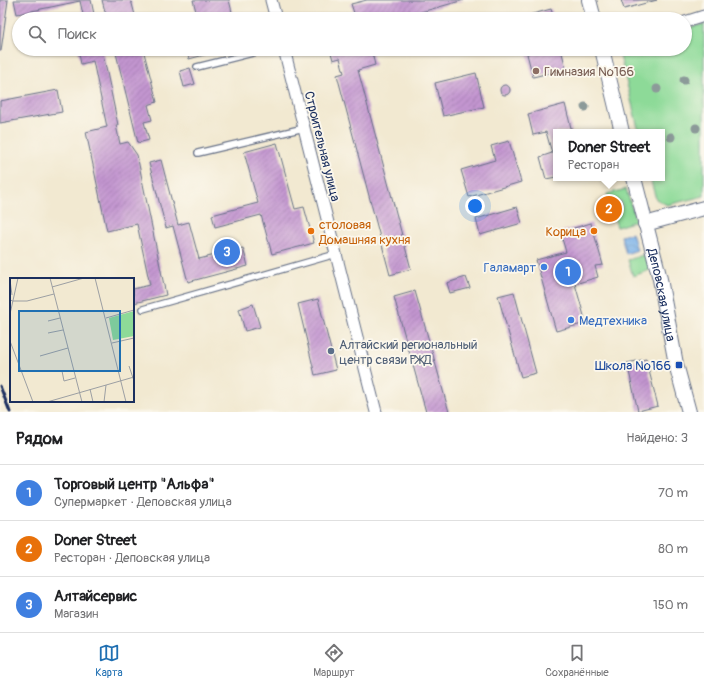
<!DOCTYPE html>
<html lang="ru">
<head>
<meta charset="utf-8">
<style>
	:root { --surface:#fff; --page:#f2f2f2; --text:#202124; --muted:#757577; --line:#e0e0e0; --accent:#1f6fb2 }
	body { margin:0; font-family:Pangolin,sans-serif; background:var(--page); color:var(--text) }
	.you { position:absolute; left:475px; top:206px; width:14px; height:14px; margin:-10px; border:3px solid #fff; border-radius:50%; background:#1a73e8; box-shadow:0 0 0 6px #1a73e833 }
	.badge { display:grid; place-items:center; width:26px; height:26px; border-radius:50%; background:var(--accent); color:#fff; font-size:13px; font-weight:700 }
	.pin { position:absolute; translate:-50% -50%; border:2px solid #fff; box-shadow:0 1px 4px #0006 }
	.popup { position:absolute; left:553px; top:129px; width:112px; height:52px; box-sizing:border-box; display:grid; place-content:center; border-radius:0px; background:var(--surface); filter:drop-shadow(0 1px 3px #0005); font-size:13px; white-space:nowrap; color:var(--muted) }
	.popup b { font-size:15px; color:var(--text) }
	.popup::after { content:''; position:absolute; left:50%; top:100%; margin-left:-8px; border:8px solid transparent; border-top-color:var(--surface) }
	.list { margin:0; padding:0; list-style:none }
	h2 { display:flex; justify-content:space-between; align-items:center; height:52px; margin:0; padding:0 16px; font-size:17px }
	h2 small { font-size:13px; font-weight:400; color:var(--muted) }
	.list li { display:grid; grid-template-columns:26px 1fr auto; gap:12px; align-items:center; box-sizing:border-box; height:56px; padding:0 16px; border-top:1px solid var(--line) }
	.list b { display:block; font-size:15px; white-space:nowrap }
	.list p { margin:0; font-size:13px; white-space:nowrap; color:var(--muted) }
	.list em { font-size:13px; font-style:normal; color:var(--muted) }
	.icon { flex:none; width:22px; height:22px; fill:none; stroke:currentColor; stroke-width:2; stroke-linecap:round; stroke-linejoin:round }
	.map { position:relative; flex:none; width:704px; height:412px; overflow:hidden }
	.search { position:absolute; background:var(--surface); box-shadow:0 1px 3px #0004; left:12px; right:12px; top:12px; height:44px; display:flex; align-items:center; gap:10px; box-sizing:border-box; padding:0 14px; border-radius:22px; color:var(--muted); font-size:15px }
	.sheet { height:220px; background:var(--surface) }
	nav { display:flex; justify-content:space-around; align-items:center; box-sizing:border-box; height:56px; border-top:1px solid var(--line); background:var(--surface); font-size:11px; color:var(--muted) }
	nav a { display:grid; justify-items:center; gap:2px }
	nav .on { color:var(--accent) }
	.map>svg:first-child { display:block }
</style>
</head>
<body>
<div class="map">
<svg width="704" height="412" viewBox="0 0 704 412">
	<defs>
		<pattern id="water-waves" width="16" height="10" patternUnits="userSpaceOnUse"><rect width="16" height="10" fill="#79b0e8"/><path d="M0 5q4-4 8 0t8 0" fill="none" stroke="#6290bf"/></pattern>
		<pattern id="building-hatch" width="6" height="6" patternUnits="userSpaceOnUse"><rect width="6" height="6" fill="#c395d0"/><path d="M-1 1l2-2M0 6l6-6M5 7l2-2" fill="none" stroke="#9e7aac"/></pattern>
	</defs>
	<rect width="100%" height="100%" fill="#fbf7ec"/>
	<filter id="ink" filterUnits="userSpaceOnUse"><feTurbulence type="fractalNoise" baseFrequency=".025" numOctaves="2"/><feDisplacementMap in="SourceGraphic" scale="8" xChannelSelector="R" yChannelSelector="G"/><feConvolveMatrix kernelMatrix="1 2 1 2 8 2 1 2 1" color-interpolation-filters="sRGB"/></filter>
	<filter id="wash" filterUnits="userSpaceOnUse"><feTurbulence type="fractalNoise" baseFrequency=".012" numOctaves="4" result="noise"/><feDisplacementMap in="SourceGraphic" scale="16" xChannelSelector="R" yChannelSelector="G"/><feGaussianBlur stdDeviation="0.9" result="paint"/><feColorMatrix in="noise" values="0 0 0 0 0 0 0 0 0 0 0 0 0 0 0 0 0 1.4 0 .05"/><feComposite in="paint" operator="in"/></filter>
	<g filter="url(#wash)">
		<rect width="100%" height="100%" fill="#f2e9d1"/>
		<!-- grass -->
		<path fill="#8dda98" stroke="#54847b" d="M704,24V196L667,205L656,199L650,178H662V132H639L620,56L624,49H685V29Z
			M626,189L636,221L617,227L607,194Z
			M646,254L650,270L633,276L628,260Z"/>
		<!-- water -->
		<path fill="url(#water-waves)" stroke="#4a70a3" d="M632,233L637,250L626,254L621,236Z"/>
		<g id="blocks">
			<!-- building -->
			<path fill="url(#building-hatch)" d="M0,0H8L1,51H0Z
				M14,0H91L95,19H84L80,1L17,14Z
				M102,0H131L136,19H107Z
				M193,0H229L232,12L224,14L226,19H198Z
				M367,0H464L396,19H356L351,4Z
				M621,0H657L624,9Z
				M551,9L554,19H518V18Z
				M78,49H102L118,125H116L120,144L128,142L137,155L166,295L134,303L133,289L150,285L137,224L107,231L86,132L107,127L93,61L81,64Z
				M115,49H143L157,102L148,105L152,120L144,122L149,140L138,143Z
				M187,49H218L219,51L189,59Z
				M330,49H371L375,65L358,70L411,269L390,275L337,75L344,73L340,58L333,60Z
				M528,49H561L566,69L533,77L527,54L529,53Z
				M190,68L195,84L184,87L180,71Z
				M476,73L484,107L443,116L435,83Z
				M500 90a5 5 0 1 1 10 0a5 5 0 1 1-10 0Z
				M58,90L62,112L0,123V101Z
				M565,104L572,132H556V177L546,179L540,157L552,153L546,132L533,135L528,114Z
				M509,141L521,182L469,197L461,170L495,160L491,146Z
				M277,143L295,209L304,207L314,243L272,254L261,215L215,227L212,215L258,203L244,152Z
				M161,160L178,225L189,222L199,259L243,248L248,266L188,282L173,226L166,228L149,163Z
				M620,201L622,207L610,211L607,205Z
				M517,207L522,223L480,235L476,219Z
				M591,223L603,265L595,266L598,277L575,284L586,323L556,331L536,260L566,252L560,232Z
				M466,277L470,288L450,293L447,283Z
				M415,291L449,412H426L394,297Z
				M514,292L536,373L521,377L498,296Z
				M318,299L336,370L315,375L298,304Z
				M253,304L260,327L245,331L239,309Z
				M646,359L658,406L638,411L627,363Z"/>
		</g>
	</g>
	<g filter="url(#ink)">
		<use href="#blocks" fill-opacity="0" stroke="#667086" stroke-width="1"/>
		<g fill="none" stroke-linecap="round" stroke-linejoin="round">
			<!-- service casing -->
			<g stroke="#667086" stroke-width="8">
				<path id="service" d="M197,67L269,49
					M198,153L304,128
					M143,309L336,254"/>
			</g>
			<!-- minor casing -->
			<g stroke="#667086" stroke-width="13">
				<path id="minor" d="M271,0L276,19
					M685,22L704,16
					M284,49L376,412"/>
			</g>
			<!-- tertiary casing -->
			<g stroke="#667086" stroke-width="16">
				<g id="tertiary">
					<path d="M589,0L594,19"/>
					<path d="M602,49L622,132"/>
					<path id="s1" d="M634,178L660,279L676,364L689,412"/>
					<path d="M645,224L704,208"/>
				</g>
			</g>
			<!-- service -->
			<use href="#service" stroke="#fff" stroke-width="5.5"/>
			<!-- minor -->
			<use href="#minor" stroke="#fff" stroke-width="11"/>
			<!-- tertiary -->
			<use href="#tertiary" stroke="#fff" stroke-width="14"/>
			<!-- rail -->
			<path stroke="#1b2f5e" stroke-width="3" d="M0,386L10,412"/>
		</g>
		<!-- trees -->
		<g fill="#8c9a99">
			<circle cx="684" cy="80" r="4.5"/>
			<circle cx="657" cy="89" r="4.5"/>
			<circle cx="585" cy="107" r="4.5"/>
			<circle cx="696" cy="128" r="4.5"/>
			<circle cx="671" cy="137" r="4.5"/>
		</g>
	</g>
	<!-- markers -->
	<circle fill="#8d6e63" stroke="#fbf7ec" stroke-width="1.5" cx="536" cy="71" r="4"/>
	<g fill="#e8710a" stroke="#fbf7ec" stroke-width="1.5">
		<circle cx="311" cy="231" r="4"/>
		<circle cx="594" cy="231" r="4"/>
	</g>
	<g fill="#3f7fe0" stroke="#fbf7ec" stroke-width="1.5">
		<circle cx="544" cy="267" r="4"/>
		<circle cx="571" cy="320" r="4"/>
	</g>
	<circle fill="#5c6f8a" stroke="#fbf7ec" stroke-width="1.5" cx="331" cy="351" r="4"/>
	<rect fill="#1a4fb4" stroke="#fbf7ec" stroke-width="1.5" x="675" y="361" width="8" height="8" rx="2"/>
	<g text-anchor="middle" stroke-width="3.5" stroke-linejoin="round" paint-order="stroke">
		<!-- education labels -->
		<g font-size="13" fill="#785e54" stroke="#fbf7ec" text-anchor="start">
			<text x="544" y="76">Гимназия №166</text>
		</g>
		<!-- street labels -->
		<g font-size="13" fill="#1b2f5e" stroke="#fbf7ec">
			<text transform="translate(323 146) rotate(76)" y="5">Строительная улица</text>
			<text dy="5" stroke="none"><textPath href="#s1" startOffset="120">Деповская улица</textPath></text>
		</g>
		<!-- food labels -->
		<g font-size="13" fill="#c56008" stroke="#fbf7ec" text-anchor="start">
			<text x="319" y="229">столовая<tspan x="319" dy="15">Домашняя кухня</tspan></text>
			<text x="586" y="236" text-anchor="end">Корица</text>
		</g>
		<!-- shop labels -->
		<g font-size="13" fill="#366cbe" stroke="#fbf7ec" text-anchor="end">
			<text x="536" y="272">Галамарт</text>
			<text x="579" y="325" text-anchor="start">Медтехника</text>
		</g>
		<!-- service labels -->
		<g font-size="13" fill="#4e5e75" stroke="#fbf7ec" text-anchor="start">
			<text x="339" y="349">Алтайский региональный<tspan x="339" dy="15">центр связи РЖД</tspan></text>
		</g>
		<!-- transit labels -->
		<g font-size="13" fill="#164399" stroke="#fbf7ec" text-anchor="end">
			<text x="671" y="370">Школа №166</text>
		</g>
	</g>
	<!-- overview -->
	<g transform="translate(10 278)">
		<rect width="124" height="124" fill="#f2e9d1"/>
		<path d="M124,33V58L103,62L99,40Z" fill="#8dda98"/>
		<path fill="none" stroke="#9c9fa3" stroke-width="1" d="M40,0L72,124M85,0L116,124M0,2L2,17M42,9L74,0M0,21L2,23H17L44,16M0,36L8,0M96,40L124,32M38,43L50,40M38,55L53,52M0,63L23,124M102,65L124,60M30,78L58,70M119,88L124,103M52,93L54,103L65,100M80,111L83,124M37,124L124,99M94,124L96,107"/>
		<path fill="#1f6fb2" fill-opacity="0.15" stroke="#1f6fb2" stroke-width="2" d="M9,33H110V93H9Z"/>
		<rect width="124" height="124" fill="none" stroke="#1b2f5e" stroke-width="2"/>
	</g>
</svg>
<div class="you"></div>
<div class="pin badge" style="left:568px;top:272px;background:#3f7fe0">1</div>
<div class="pin badge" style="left:609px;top:209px;background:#e8710a">2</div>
<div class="popup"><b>Doner Street</b>Ресторан</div>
<div class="pin badge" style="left:227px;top:252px;background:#3f7fe0">3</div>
<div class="search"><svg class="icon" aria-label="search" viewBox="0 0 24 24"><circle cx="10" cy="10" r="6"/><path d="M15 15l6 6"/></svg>Поиск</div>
</div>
<section class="sheet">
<h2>Рядом<small>Найдено: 3</small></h2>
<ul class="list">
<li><span class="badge" style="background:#3f7fe0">1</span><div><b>Торговый центр &quot;Альфа&quot;</b><p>Супермаркет · Деповская улица</p></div><em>70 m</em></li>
<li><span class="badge" style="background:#e8710a">2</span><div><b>Doner Street</b><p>Ресторан · Деповская улица</p></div><em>80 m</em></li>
<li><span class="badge" style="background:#3f7fe0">3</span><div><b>Алтайсервис</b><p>Магазин</p></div><em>150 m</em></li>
</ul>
</section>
<nav>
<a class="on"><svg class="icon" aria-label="map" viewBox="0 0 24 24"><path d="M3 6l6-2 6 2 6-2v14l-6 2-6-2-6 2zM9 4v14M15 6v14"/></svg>Карта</a>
<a><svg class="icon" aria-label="directions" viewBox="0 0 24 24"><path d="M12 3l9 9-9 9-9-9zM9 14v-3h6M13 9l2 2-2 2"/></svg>Маршрут</a>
<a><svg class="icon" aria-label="saved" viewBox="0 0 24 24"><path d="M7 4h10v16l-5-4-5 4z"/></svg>Сохранённые</a>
</nav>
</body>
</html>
